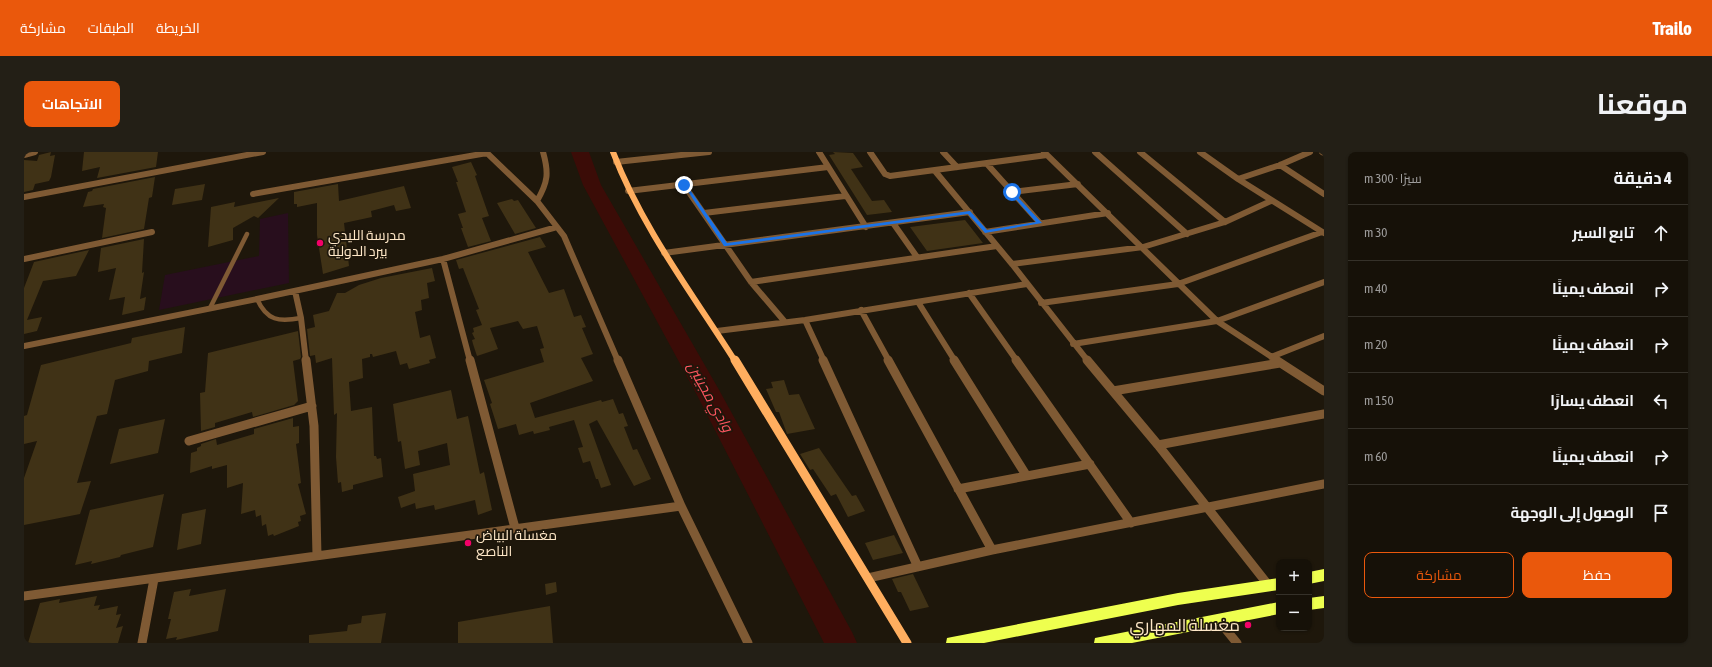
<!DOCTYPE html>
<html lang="ar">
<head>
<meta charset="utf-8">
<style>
	:root { --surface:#161108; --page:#231f16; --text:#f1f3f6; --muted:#9e9d9c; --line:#353129; --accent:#ea580c }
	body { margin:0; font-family:"Asap Condensed",Cairo,sans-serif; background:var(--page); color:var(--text); direction:rtl }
	.controls { position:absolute; right:12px; bottom:12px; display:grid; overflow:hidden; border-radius:8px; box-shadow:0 1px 3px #0004 }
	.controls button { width:36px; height:36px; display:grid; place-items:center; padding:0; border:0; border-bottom:1px solid var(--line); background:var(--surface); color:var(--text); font:20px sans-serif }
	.stop { position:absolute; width:12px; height:12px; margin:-9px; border:3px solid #1a73e8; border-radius:50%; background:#fff }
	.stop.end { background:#1a73e8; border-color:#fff; box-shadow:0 1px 4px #0008 }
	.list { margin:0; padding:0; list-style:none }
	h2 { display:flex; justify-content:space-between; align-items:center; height:52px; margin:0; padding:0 16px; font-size:17px }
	h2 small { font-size:13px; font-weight:400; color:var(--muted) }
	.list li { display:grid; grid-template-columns:26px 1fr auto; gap:12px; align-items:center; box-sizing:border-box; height:56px; padding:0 16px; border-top:1px solid var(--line) }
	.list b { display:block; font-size:15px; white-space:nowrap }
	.list em { font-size:13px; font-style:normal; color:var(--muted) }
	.actions { display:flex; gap:8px; padding:12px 16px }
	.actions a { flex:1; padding:9px 0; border:1px solid var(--accent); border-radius:8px; text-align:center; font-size:14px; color:var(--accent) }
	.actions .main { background:var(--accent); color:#fff }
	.icon { flex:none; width:22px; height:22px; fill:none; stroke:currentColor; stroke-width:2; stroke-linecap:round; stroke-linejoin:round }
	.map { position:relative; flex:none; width:1300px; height:491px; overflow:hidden; direction:ltr; border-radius:8px }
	header { display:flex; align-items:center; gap:24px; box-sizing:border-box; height:56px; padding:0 20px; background:var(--accent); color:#fff }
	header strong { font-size:19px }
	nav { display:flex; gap:22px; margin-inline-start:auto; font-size:14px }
	.intro { display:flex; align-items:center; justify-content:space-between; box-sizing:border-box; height:96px; padding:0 24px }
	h1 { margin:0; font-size:28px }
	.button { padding:10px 18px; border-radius:8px; background:var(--accent); color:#fff; font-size:14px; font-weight:700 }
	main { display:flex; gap:24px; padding:0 24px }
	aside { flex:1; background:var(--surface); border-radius:8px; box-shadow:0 1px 3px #0004 }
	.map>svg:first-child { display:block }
</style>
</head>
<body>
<header>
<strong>Trailo</strong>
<nav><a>الخريطة</a><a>الطبقات</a><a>مشاركة</a></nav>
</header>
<div class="intro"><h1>موقعنا</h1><a class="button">الاتجاهات</a></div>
<main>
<aside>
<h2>4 دقيقة<small>سيرًا · 300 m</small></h2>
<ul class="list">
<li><svg class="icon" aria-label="ahead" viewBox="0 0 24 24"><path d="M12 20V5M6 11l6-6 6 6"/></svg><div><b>تابع السير</b></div><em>30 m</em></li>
<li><svg class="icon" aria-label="right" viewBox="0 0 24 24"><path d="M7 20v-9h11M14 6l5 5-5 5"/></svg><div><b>انعطف يمينًا</b></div><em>40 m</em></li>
<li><svg class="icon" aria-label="right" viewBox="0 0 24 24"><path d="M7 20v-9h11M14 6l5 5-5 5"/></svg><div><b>انعطف يمينًا</b></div><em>20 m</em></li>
<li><svg class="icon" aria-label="left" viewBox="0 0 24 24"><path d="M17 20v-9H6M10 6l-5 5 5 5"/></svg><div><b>انعطف يسارًا</b></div><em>150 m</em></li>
<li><svg class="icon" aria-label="right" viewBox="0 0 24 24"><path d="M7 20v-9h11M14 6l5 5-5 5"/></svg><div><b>انعطف يمينًا</b></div><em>60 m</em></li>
<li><svg class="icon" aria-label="arrive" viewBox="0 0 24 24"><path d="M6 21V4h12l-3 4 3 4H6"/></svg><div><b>الوصول إلى الوجهة</b></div></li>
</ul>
<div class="actions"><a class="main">حفظ</a><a>مشاركة</a></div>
</aside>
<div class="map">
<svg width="1300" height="491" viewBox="0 0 1300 491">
	<rect width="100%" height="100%" fill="#1e170b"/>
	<!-- green -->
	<path fill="#280e1d" d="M264,61L265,131L135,158L141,123L235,104L236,67Z"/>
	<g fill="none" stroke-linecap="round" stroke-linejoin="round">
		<!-- river -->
		<path fill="#3b0c07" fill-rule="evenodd" d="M547,0H565L577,33L694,236L828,480L833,491H800L673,243L559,33Z"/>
	</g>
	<!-- building -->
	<path fill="#403216" d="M27,0L26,4L31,3L27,25L25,29L11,32L9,38L0,40V8L13,9L15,3Z
		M60,0H134L132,15L73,26L76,15L58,19Z
		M809,0L829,1L839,15L827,17L848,49L860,48L868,60L843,63L805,3L811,2Z
		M447,10L453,23L451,24L465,64L458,66L467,89L444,95L437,76H439L434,62L442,60L432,30H434L428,15Z
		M131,25L128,45L125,46L120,77L78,86L82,56L79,55L80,52L59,55L64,40L68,39L69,37Z
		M181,32L178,48L148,53L151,37Z
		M314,32L315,49L380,34L387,56L372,59L370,53L347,59L348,65L320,71L325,114L299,122L293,83V51L273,55V52H270V40Z
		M255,46L234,66L230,64L209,76V88L184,95L187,55L211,50L210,55Z
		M488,47L490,49L494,48L512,76L491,82L473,51Z
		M941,68L959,91L903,99L886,75Z
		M516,85L522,95L504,100L525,141L540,137L550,165L557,163L562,175L558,176L569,202L557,206L569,229L506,251L511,266L577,248L578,250L589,247L595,262L599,261L604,274L600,275L609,298L613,297L627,327L610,334L573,268L565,272L587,333L577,336L574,327H572L566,309L559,311L554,296L559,295L550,268L525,275L526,278L510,282L509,279L495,283L492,272L474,277L466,252L468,251L460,228L520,210L516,197L520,196L513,174L499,177L494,169L466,176L474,197L453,204L449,192L448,188L451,187L448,181L450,180L449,176L458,173L452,158L455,157L439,116L435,117L432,108Z
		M120,87L118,121L120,120L116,147L122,145L120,158L98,163L101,145L85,148L92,116L74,120L77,96Z
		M65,98L52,124L19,129L3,168L18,165L13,179L0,182V136L10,110Z
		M408,116L411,129L403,131L405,146L397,148L398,158L391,160L396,186L406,183L412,206L405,208L406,211L385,217L383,211L376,213L372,199L349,205L348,202H346V205L338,207L339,226L325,230L327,259L348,255L350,304H352L353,307L357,306L359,325L329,333V337L318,340L317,330L314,331L312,305L313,261L310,263L308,206L292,211L291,203L286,204L283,177L291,175L289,163L305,159L313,141H321L335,133L357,126Z
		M161,175L158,201L125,209L124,219L91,228L83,262L73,264L53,331L67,329L56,362L0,373V326L13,289L0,292V264L3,263L17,213L107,191L108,186Z
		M274,179L277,205L276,207L269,209L274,249L270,253L229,265L228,260L191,271V275L177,279L176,241L181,240L184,201Z
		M760,228L765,243L775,242L791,277L763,282L755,260H752L742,237L749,236L747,230Z
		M427,238L433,267L444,264L456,322L460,320L468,358L454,363L451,348L411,358L410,353L392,357L391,351L377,356L374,345L391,339L389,322L426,313L423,291L394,299L396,313L381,317L377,289L374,290L369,252Z
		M269,266V275L275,274V291L272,292L277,331L274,332L282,362L276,364L277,369L274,370L275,374L250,384L249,382L244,384L242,372L238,374L237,363L232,365L231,358L217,362L219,331L203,336V313L188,317V314L166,321L167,301L173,299V296L177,294V292L192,287L193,293L230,282V277Z
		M141,267L134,301L86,312L95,277Z
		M795,296L828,344L832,343L841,359L824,365L812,342L807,344L789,317L786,318L776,302Z
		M140,342L129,395L97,403L96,405L67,412L68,409L51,413L66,358Z
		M182,357L177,392L153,398L158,362Z
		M870,383L879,401L849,408L841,391Z
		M889,422L905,455L886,459L877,440H874L868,427Z
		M532,430L533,440L522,443L521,432Z
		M167,437L165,444L202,437L194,479L152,488L153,485L142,487L147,467H144L150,440Z
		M73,444L70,454L76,453L74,458L94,454L92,463L97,462L92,476L99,474L94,491H4L16,451L36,447L35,451Z
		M526,454L529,491H434V470Z
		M362,461L357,491H285V483L323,479L324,473L337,471L338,464Z"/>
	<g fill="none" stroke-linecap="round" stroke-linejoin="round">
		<!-- lane -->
		<path stroke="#7f5a34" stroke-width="4.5" d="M233,147C243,169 255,170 277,166
			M186,156L223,82"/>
		<!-- street-far1 -->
		<path stroke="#7f5a34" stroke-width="6" d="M462,0L513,49L540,84L594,209
			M795,0L842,75
			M846,0L861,22L866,24L1023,3
			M919,0L933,15
			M1020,0L1193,169L1254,209
			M1071,0L1163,82
			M1116,0L1201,70
			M1176,0L1214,27L1300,81
			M1298,0L1300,1
			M0,3L11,0
			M592,10L685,0
			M963,12L1016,71
			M1256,13L1300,42
			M911,19L988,112L1064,209
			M1214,27L1256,13L1286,0
			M660,33L727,130L761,170
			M604,39L804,15
			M988,40L1054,32
			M229,42L463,1
			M0,45L239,0
			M513,49C524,30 525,21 519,0
			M680,61L821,44
			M869,71L893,105
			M961,80L1084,61
			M640,101L946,60
			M0,107L128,80
			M419,107L446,209
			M988,112L1119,95L1201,70L1247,49
			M727,130L973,94
			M271,139L277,166L282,209
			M945,141L993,209
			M894,150L931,209
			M1017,151L1154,132L1298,80
			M837,158L865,209
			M781,168L800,209
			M693,179L781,168L1003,132
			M1049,192L1193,169L1300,130
			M0,194L233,147L419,107L533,75
			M1247,205L1300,184"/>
		<!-- street -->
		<path stroke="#7f5a34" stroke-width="9" d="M282,208L290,274L293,404
			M446,208L491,376
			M594,208L657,354L724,491
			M799,208L894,415
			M864,208L968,398
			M930,208L1002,323
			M992,208L1107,371
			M1063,208L1134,293L1245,434
			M1252,208L1300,239
			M1089,239L1256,211
			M165,289L288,254
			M1134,293L1300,262
			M934,337L1066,312
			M844,426L968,398L1300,332
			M0,444L657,354
			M1195,469L1213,491
			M118,491L130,427"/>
		<!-- secondary-far1 -->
		<path stroke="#ffae5f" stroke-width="6" d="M589,0C618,76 668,141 711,209"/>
		<!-- secondary -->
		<path stroke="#ffae5f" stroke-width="9" d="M711,208L883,491"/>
		<!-- primary -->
		<path fill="#eeff4f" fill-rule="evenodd" d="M1300,417V429L1285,432V420Z
			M1255,426V438L1154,453L960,491H922L923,486L928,485L1154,441Z
			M1300,444V456L1285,458V446Z
			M1255,450V462L1108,491H1070L1071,486L1076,485Z"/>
	</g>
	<!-- route -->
	<path fill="#1a73e8" d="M659,32H662L703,91L946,59L963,78L1012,70L987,42L988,39L1018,71L961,81L944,62L702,94H700Z"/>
	<!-- markers -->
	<g fill="#f30068" stroke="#1e170b" stroke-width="1.5">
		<circle cx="296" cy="91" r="4"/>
		<circle cx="444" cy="391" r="4"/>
		<circle cx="1224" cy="473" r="4"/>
	</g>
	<g text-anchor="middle" stroke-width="3.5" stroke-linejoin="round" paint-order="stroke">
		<!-- poi labels -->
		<g font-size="14" fill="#ffe8c8" stroke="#1e170b" text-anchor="start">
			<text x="304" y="88">مدرسة الليدي<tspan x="304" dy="16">بيرد الدولية</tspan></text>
			<text x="452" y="388">مغسلة البياض<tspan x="452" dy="16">الناصع</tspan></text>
		</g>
		<!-- water labels -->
		<g font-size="15" font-style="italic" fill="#ff5661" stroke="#1e170b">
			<text transform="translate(686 245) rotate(61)" y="5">وادي مجينين</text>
		</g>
		<!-- near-poi labels -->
		<g font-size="17" fill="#ffe8c8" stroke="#1e170b" text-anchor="end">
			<text x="1216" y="479">مغسلة المهاري</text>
		</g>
	</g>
</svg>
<div class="controls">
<button>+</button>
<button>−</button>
</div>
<div class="stop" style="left:988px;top:40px"></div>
<div class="stop end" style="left:660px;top:33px"></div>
</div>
</main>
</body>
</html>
